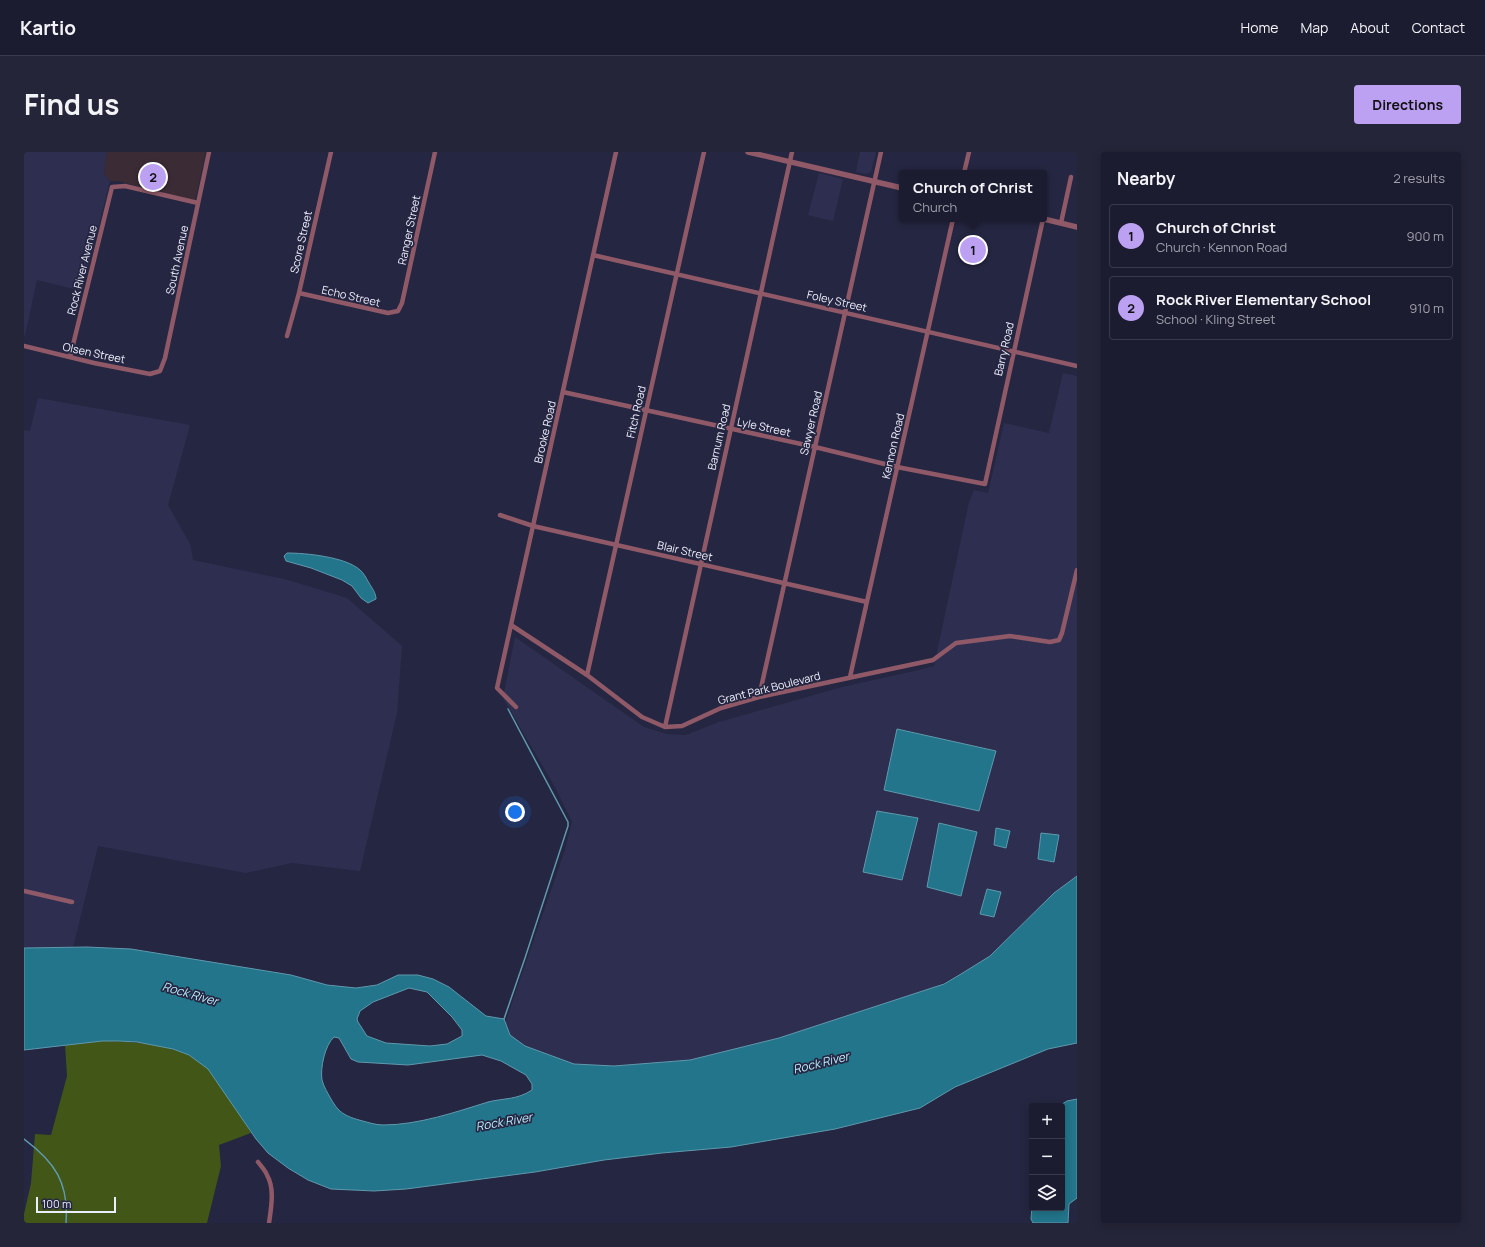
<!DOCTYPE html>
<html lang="en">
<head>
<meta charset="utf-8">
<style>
	:root { --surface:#1c1c31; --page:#252539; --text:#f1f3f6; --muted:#a0a1ab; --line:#3a3a4d; --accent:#bca0f2 }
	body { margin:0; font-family:Manrope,sans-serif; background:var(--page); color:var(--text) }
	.controls { position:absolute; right:12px; bottom:12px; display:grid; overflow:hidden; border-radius:4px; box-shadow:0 2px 10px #0003 }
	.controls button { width:36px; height:36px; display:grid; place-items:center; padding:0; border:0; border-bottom:1px solid var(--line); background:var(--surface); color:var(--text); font:20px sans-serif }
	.scale { position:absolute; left:12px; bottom:10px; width:80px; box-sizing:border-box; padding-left:4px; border:2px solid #edeefd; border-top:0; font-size:11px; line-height:14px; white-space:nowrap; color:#edeefd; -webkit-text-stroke:3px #252641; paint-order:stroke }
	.you { position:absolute; left:491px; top:660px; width:14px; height:14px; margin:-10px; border:3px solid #fff; border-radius:50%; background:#1a73e8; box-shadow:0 0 0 6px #1a73e833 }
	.badge { display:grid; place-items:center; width:26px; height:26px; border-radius:50%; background:var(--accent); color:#111; font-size:13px; font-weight:700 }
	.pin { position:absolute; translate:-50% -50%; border:2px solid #fff; box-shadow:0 1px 4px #0006 }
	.popup { position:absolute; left:875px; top:18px; width:148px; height:52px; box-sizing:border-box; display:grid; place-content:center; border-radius:4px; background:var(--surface); filter:drop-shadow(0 1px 3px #0005); font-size:13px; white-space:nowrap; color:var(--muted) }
	.popup b { font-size:15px; color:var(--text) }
	.popup::after { content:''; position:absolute; left:50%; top:100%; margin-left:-8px; border:8px solid transparent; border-top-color:var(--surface) }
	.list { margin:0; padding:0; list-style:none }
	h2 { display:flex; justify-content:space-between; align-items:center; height:52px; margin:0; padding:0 16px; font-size:17px }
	h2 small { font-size:13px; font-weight:400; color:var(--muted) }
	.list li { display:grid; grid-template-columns:26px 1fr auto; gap:12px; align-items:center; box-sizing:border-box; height:64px; margin:0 8px 8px; padding:0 8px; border:1px solid var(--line); border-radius:4px }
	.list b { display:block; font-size:15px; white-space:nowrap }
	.list p { margin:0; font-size:13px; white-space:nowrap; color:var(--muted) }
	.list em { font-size:13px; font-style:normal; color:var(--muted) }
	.icon { flex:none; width:22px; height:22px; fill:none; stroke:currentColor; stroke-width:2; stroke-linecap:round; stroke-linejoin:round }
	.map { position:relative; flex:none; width:1053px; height:1071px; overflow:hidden; border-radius:4px }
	header { display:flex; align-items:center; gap:24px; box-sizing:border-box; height:56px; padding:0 20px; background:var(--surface); border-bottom:1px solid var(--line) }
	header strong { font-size:19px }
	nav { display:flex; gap:22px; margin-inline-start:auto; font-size:14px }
	.intro { display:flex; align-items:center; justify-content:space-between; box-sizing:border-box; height:96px; padding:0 24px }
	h1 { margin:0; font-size:28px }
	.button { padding:10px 18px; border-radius:4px; background:var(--accent); color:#111; font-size:14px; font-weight:700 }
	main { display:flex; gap:24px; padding:0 24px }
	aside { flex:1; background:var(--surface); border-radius:4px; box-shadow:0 2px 10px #0003 }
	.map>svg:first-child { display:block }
</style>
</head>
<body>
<header>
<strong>Kartio</strong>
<nav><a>Home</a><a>Map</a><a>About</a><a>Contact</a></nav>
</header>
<div class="intro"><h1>Find us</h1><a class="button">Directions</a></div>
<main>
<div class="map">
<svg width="1053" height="1071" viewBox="0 0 1053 1071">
	<rect width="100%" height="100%" fill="#252641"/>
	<!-- built -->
	<path fill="#2e2f50" d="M0,0H83L80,22L86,29L58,139L13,128L1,184L0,183Z
		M836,0H852L847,20L842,22L832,20Z
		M795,21L819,27L809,69L784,63Z
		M1039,221L1053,224V724L1030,741L966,804L937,822L906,837L755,886L666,908L590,914L550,912L501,894L486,883L481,871L540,701L548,670L532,637L479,546L491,485L620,575L642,582L662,583L695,570L818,535L899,517L910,514L945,350L950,338L964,341L980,271L1025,281Z
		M14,246L166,273L144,353L166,392L169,408L264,428L323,446L378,494L373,561L336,719L268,711L222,721L74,694L49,795L0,796V278L6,279Z"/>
	<!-- education -->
	<path fill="#3b2b35" d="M83,0H182L171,49L94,29H86L80,22Z"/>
	<!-- green -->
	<path fill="#415617" d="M78,889C109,889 162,893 185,917C201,936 214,960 227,981L195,993L197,1014L183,1071H0V1062L7,1031L11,982L27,983L43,924L41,893Z"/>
	<!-- water -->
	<path fill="#22758b" stroke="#5f99ad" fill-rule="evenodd" d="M263,401C282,401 322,405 336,418C340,421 342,426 345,431C348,436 352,441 352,447L344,451L337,446L328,434L318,428L287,416L262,409L260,404Z
		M873,577L972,599L955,659L860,638Z
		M853,659L894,666L878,728L839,720Z
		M915,671L953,680L937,744L903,735Z
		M972,676L986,679L982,696L970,693Z
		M1017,681L1035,683L1030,710L1014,707Z
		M1053,724V891L1024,897L931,935L896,956L811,977L707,995L638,1001L580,1008L511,1020L382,1037L350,1039L307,1037L284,1028L264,1016L244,1001L232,987L184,917L165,903L149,897L113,890L95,889H78L0,898V796L63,795L107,797L267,823L303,833L332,836L353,833L374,823H394L409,827L425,835L462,864L480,867L486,883L501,894L550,912L590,914L666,908L755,886L920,832L937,822L966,804L1030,741ZM385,836L403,840L428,865L438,878V884L423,892L406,894L362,891L343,884L334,870L333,867L336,859L349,850ZM310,885L315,886L327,907L334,910L384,913L458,903L477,909L502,923L508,932V938C493,948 480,946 464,950C432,960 394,973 359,973C351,973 343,970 335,968C328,966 319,963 314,957C311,954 309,950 307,947C303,940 300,935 298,928C296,916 301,893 310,885Z
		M963,737L977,740L970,765L956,762Z
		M1053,947V1046L1045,1052L1044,1071H1009L1007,1067L1008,1054V1056H1038V954H1035L1043,949Z"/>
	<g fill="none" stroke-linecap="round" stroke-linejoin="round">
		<!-- stream -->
		<path stroke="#5f99ad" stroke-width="1.5" d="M480,867L501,806L544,674V670L484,557
			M0,987C31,1010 45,1031 42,1071"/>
		<!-- minor -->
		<path stroke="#8f5967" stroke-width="4.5" d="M940,21L945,0
			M1037,71L1047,25
			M569,103L1053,214
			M275,141L364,161L374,159L378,151L411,0
			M263,184L275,141L307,0
			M0,194L70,211L126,222L136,219L141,206L185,0
			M46,205L88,35L101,34L174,51
			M539,240L791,295L873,315L961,332L1019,67
			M476,363L509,374L843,450
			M487,473L563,523L618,565L641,575L658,574L697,556L735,545L909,508L932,491L986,484L1026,490L1035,488L1038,481L1053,418
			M563,523L680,0
			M826,525L929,67
			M735,545L857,0
			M492,555L473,536L592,0
			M641,575L768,0
			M0,739L48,750
			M234,1010C237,1014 241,1018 243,1023C251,1037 247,1056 245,1071"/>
		<!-- tertiary -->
		<path stroke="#8f5967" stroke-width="5.5" d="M724,0L878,36
			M1020,67L1053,75"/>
	</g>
	<g text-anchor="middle" stroke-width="3.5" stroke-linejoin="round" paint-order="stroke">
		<!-- street labels -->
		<g font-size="11" fill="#edeefd" stroke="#252641">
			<text transform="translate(385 78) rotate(-78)" y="4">Ranger Street</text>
			<text transform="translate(277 90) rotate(-77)" y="4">Score Street</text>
			<text transform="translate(153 108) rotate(-78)" y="4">South Avenue</text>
			<text transform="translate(58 118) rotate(-76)" y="4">Rock River Avenue</text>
			<text transform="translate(327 144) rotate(13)" y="4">Echo Street</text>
			<text transform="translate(813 149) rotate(13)" y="4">Foley Street</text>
			<text transform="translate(980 197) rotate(-77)" y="4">Barry Road</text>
			<text transform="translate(70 201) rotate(12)" y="4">Olsen Street</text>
			<text transform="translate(612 260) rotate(-77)" y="4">Fitch Road</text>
			<text transform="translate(787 271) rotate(-77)" y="4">Sawyer Road</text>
			<text transform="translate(740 275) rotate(12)" y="4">Lyle Street</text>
			<text transform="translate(521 280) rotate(-77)" y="4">Brooke Road</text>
			<text transform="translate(695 285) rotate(-77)" y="4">Barnum Road</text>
			<text transform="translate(869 294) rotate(-77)" y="4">Kennon Road</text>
			<text transform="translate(661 399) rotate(13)" y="4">Blair Street</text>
			<text transform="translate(745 536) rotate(-14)" y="4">Grant Park Boulevard</text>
		</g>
		<!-- water labels -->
		<g font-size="12" font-style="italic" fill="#bbebfb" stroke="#252641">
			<text transform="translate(166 842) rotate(16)" y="4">Rock River</text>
			<text transform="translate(797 911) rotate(-14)" y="4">Rock River</text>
			<text transform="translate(480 970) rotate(-10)" y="4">Rock River</text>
		</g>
	</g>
</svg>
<div class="controls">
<button>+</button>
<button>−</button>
<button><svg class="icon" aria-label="layers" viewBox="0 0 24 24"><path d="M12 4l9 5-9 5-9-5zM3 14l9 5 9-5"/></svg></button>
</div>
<div class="scale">100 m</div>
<div class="you"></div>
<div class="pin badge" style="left:949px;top:98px">1</div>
<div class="popup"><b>Church of Christ</b>Church</div>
<div class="pin badge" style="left:129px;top:25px">2</div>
</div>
<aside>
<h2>Nearby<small>2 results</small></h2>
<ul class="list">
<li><span class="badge">1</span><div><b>Church of Christ</b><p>Church · Kennon Road</p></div><em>900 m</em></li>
<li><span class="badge">2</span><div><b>Rock River Elementary School</b><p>School · Kling Street</p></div><em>910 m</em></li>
</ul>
</aside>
</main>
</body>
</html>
